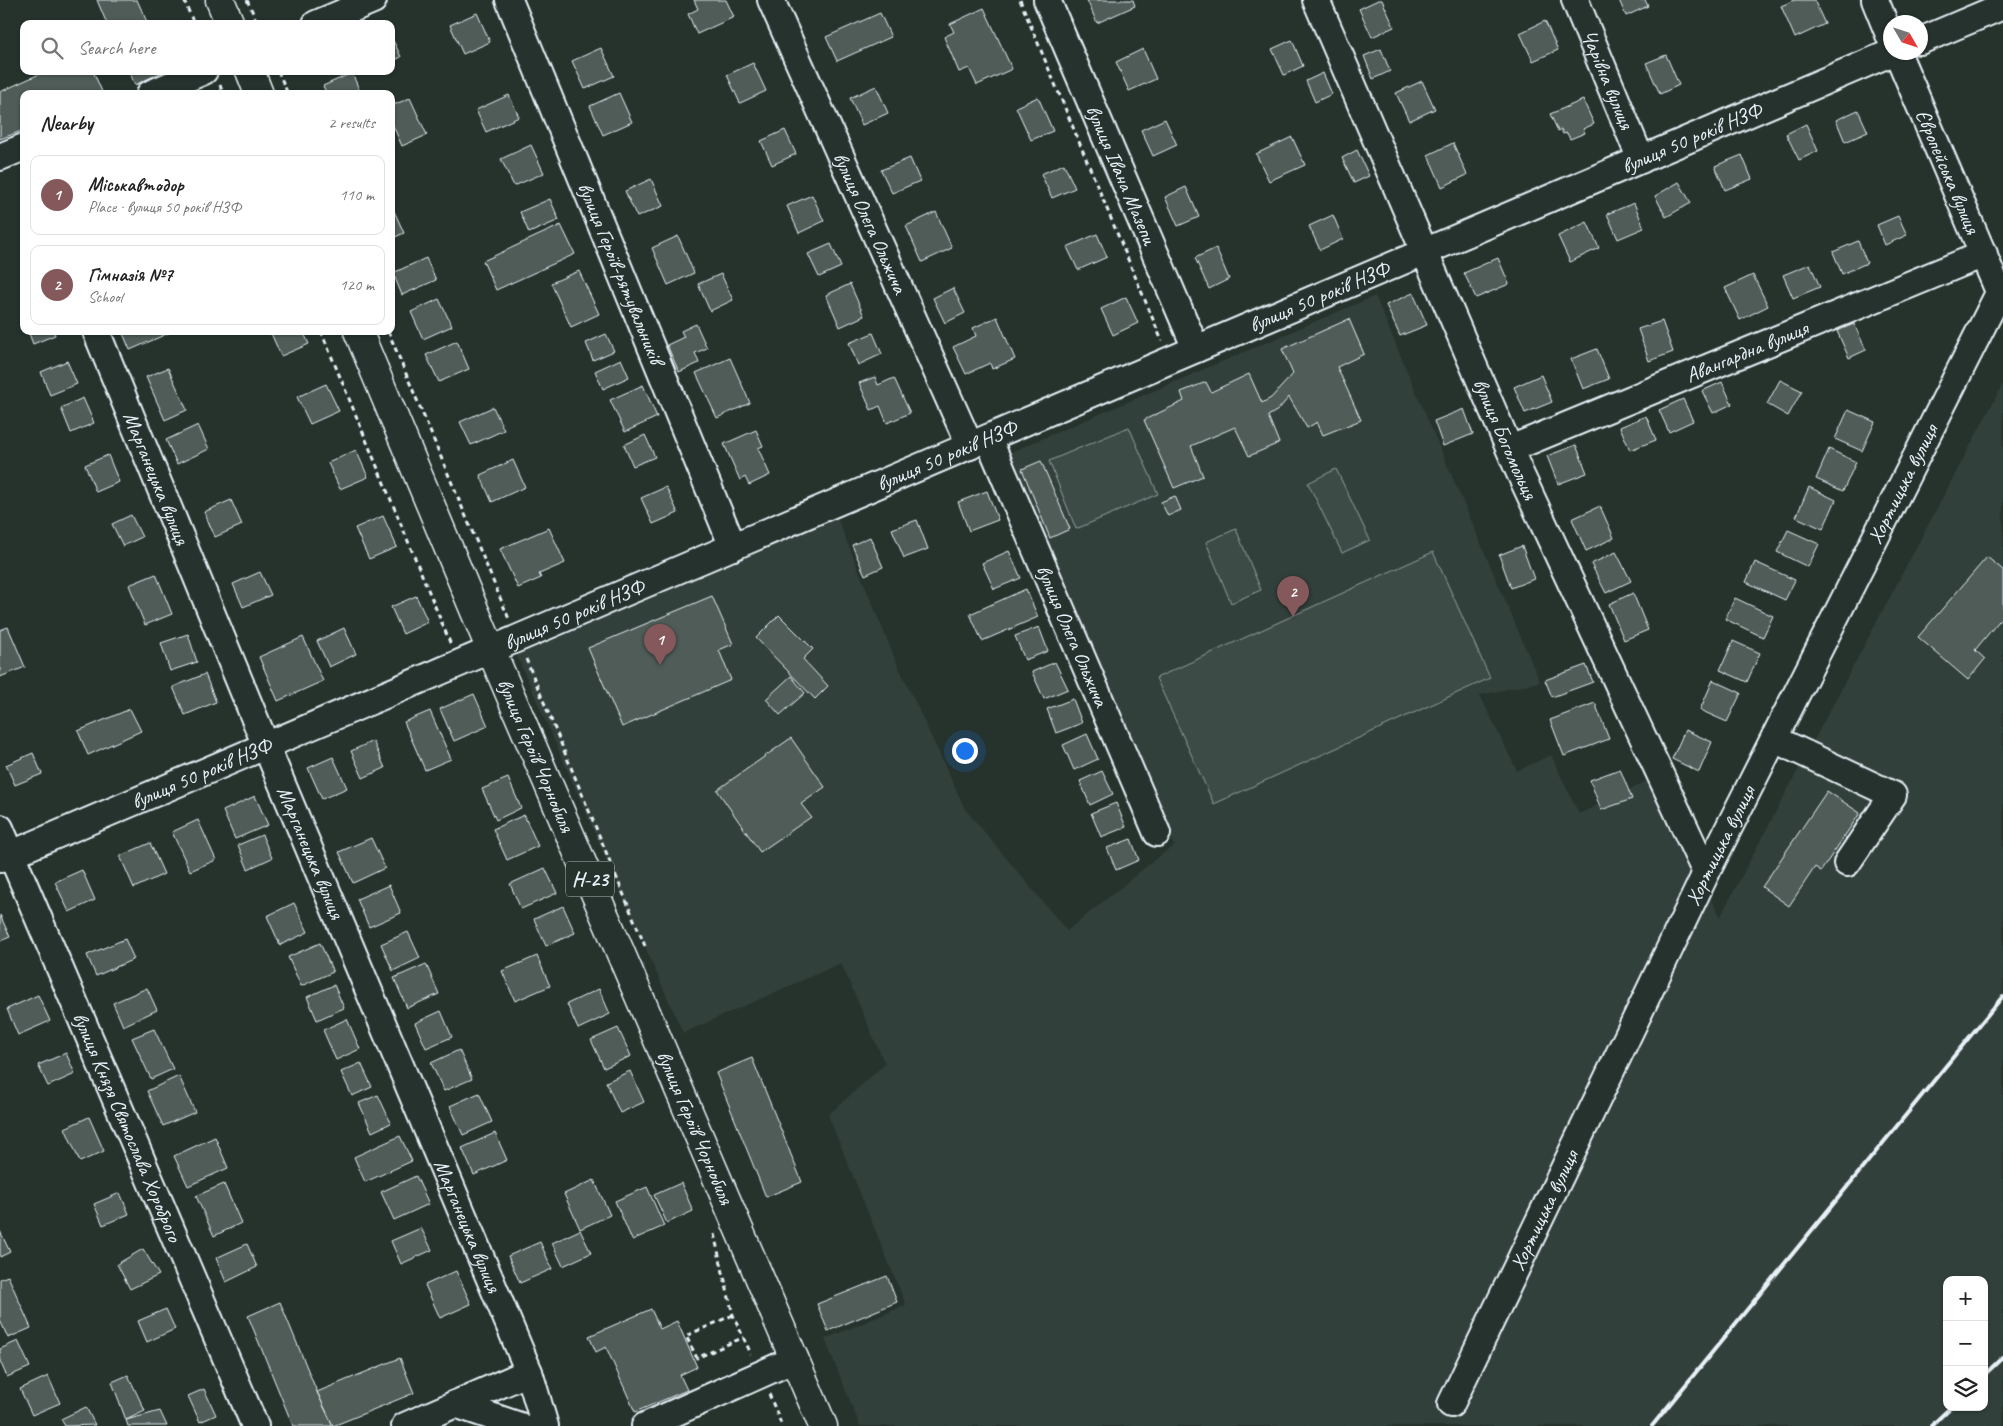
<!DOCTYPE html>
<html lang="en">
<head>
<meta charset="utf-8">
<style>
	:root { --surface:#fff; --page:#f6f6f6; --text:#222; --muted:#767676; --line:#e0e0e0; --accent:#85585c }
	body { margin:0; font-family:Caveat,sans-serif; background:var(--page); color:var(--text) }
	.controls { position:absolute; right:15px; bottom:15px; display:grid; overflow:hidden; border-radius:10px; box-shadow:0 1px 4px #0004 }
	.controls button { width:45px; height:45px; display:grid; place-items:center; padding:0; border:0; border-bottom:1px solid var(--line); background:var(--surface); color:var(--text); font:25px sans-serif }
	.compass { position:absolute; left:1883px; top:15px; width:45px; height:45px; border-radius:50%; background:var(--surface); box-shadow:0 1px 4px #0004; rotate:129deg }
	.you { position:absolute; left:964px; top:750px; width:18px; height:18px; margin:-12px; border:4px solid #fff; border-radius:50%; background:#1a73e8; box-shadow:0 0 0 8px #1a73e833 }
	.badge { display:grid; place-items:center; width:32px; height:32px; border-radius:50%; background:var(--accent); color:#fff; font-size:16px; font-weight:700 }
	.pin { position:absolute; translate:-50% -41px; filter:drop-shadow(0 1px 2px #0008) }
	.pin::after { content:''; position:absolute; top:26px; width:18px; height:15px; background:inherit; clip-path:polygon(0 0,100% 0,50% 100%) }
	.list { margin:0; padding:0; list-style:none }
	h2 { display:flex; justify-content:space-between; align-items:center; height:65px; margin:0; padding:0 20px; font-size:21px }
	h2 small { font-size:16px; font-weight:400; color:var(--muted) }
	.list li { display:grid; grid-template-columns:32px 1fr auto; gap:15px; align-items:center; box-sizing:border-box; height:80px; margin:0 10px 10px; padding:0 10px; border:1px solid var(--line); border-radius:10px }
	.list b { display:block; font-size:19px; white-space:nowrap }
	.list p { margin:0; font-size:16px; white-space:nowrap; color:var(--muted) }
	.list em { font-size:16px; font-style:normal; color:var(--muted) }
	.icon { flex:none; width:28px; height:28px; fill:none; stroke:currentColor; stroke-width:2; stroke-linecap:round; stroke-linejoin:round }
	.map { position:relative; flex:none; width:2003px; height:1426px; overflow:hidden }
	.search { position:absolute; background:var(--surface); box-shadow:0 1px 4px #0004; left:20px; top:20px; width:375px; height:55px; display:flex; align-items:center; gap:12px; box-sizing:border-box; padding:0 18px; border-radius:10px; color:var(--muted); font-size:19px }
	.panel { position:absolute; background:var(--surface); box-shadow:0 1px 4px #0004; left:20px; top:90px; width:375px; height:245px; border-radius:10px }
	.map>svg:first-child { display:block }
</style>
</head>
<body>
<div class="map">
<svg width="2003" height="1426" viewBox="0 0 2003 1426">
	<rect width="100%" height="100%" fill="#26332d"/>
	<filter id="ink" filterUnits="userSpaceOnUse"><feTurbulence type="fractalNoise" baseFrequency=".02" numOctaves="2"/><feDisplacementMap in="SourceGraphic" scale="10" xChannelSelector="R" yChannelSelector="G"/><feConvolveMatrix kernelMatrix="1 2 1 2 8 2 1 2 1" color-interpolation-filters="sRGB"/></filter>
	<g filter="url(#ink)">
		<!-- built -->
		<path fill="#333f3a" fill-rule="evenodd" d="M1375,296L1540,682L1480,695L1517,771L1551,755L1579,814L1651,779L1720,917L2003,384V1426H860L825,1339L906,1305L828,1115L885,1064L841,963L683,1033L514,649L834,510L895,659L965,809L1067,931L1153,861L1174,846L1004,455ZM1947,1280H1984V1407H1947Z"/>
		<!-- green -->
		<path fill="#3e4b47" stroke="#939ea0" d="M1129,427L1158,494L1076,529L1049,461Z
			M1336,469L1370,540L1342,553L1308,483Z
			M1236,529L1261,590L1231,603L1206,542Z
			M1433,552L1490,678L1214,804L1156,678Z"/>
		<!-- building -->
		<path fill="#505c59" stroke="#e8f1f8" d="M97,0H137L148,24H107Z
			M694,0H726L734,17L697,34L688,14L698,9Z
			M1087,0H1133L1135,6L1097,23Z
			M1378,0H1382L1394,27L1372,37L1359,9Z
			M1619,0H1645L1648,6L1626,16Z
			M1795,0H1814L1825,24L1795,38L1781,6Z
			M984,8L1012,69L977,85L969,68L959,72L944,37L954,32L950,24Z
			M477,13L490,42L463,54L450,25Z
			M880,13L891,37L837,61L826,37Z
			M1545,21L1558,50L1533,61L1520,33Z
			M391,36L401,57L391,62Z
			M1292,40L1303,66L1284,75L1272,49Z
			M601,48L614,76L585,89L572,61Z
			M1143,49L1156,79L1129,91L1116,62Z
			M1381,49L1390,71L1373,79L1364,56Z
			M1666,55L1679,85L1660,94L1646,63Z
			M753,63L766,91L740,103L727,75Z
			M46,71H93L103,94H24V130L0,139V92Z
			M129,71H164L135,85Z
			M352,73L361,94H327L323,86Z
			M1323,73L1332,94L1315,102L1306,81Z
			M1422,81L1435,109L1409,121L1396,93Z
			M876,86L888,113L862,125L850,98Z
			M619,93L632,122L603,135L590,106Z
			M509,95L519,117L486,132L476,110Z
			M1038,97L1053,131L1031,140L1016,107Z
			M410,98L427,135L402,146L391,121V106Z
			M1583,100L1594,124L1583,129L1585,133L1570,139L1567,133L1563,134L1561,129L1558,131L1550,114Z
			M1858,110L1868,132L1845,142L1836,120Z
			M1165,119L1177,145L1153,156L1141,130Z
			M1806,124L1818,151L1799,160L1786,134Z
			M785,130L796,154L772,165L761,141Z
			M1292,137L1305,165L1269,181L1256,154Z
			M1453,143L1467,175L1442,187L1428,155Z
			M531,145L544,173L514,186L501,159Z
			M1357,150L1369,176L1354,183L1342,158Z
			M1742,155L1752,179L1725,190L1715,166Z
			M910,158L920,181L892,193L881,170Z
			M1064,164L1075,188L1052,198L1041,174Z
			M651,179L663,206L637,217L625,191Z
			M1679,182L1691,203L1666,217L1655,196Z
			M1186,187L1199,217L1178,226L1165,197Z
			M812,195L824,221L799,233L787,206Z
			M550,199L559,220L529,233L520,212Z
			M1634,203L1644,228L1618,239L1607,214Z
			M394,211L404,233L391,239V213Z
			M936,212L952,248L922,262L906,226Z
			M1333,215L1343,239L1320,250L1309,226Z
			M1898,216L1907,235L1885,245L1877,225Z
			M1587,222L1599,248L1570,262L1558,236Z
			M561,225L575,254L496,290L483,261Z
			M1097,234L1107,257L1078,270L1067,247Z
			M678,236L694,273L668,285L652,248Z
			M1858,241L1867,263L1842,274L1833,252Z
			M831,244L841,267L819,277L808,254Z
			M1216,248L1229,279L1209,289L1195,258Z
			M426,258L436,280L402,295L393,273Z
			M1498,258L1509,284L1476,298L1464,273Z
			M1810,264L1820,287L1793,298L1783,275Z
			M579,271L599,314L571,327L551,283Z
			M721,274L733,300L710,311L698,284Z
			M1753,275L1768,306L1740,320L1725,288Z
			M850,284L864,316L840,327L826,295Z
			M953,288L965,313L945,323L933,298Z
			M1413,293L1427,325L1400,336L1386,305Z
			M1126,297L1138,323L1113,335L1101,309Z
			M439,299L452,326L423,339L411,312Z
			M997,317L1015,359L992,369L990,363L966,374L953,347L976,336L973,328Z
			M1349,319L1364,354L1337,367L1361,420L1323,435L1317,422L1307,428L1289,397L1278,410L1268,416L1279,443L1249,456L1235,427L1191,446L1203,476L1174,488L1144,420L1184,401L1181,392L1206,382L1211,392L1249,374L1262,403L1271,398L1293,374L1282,349Z
			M1662,321L1673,352L1649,361L1638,329Z
			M696,324L707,348L695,353L699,363L679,372L667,345L684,337L681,331Z
			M1854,324L1866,350L1849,358L1837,331Z
			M28,331H54L55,335L33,344Z
			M122,331H168L169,333L130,350Z
			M270,331H303L309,344L281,356Z
			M873,333L882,354L858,365L849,343Z
			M606,334L614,351L593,360L586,343Z
			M457,341L469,369L439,382L426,355Z
			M1597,349L1609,379L1583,389L1571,359Z
			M730,358L750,403L717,418L696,373Z
			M621,359L629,377L603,389L595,371Z
			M67,361L77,384L50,395L41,372Z
			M168,368L187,410L165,420L146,377Z
			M1541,375L1552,402L1525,413L1514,387Z
			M875,377L878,385L894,378L910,413L887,423L880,406L871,410L859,383Z
			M1780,380L1802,391L1788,416L1767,404Z
			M1722,382L1732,404L1713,413L1702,391Z
			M326,384L339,411L310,424L297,397Z
			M643,385L657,417L625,432L610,400Z
			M83,398L94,423L71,433L61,408Z
			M1683,399L1693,421L1669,432L1659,410Z
			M493,407L504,430L471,445L460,422Z
			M1464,409L1473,434L1443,446L1434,421Z
			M1848,410L1875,422L1862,451L1835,439Z
			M1646,416L1656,440L1630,450L1620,427Z
			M198,425L209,449L177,464L166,440Z
			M756,430L763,446L758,448L770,475L749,485L745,477L740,480L724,444Z
			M645,435L655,457L633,466L624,445Z
			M1576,445L1587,473L1558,484L1547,456Z
			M1829,449L1856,462L1843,491L1816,479Z
			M356,450L368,477L340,489L328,463Z
			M108,455L119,482L96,492L85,465Z
			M513,460L525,487L492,502L480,475Z
			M1041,461L1070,529L1050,538L1022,469Z
			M666,487L678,513L653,524L641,498Z
			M1809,487L1836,500L1823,529L1796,517Z
			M987,491L998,520L969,531L958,502Z
			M1175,496L1181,510L1168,516L1161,502Z
			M231,500L242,525L215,537L204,512Z
			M1600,506L1614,538L1586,551L1572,519Z
			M131,515L142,537L123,546L112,524Z
			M383,516L397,547L369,559L355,528Z
			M917,520L928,549L904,558L892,529Z
			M549,528L565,563L539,574L541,578L518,588L500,549Z
			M1788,530L1819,544L1808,567L1777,552Z
			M870,537L883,567L865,575L852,545Z
			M1522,546L1534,579L1511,588L1499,555Z
			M1009,551L1021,578L994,589L982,563Z
			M1616,552L1631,581L1606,593L1591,564Z
			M1987,557L2003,570V616L1975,650L1985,659L1968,680L1918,637Z
			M1755,562L1795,580L1785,600L1746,582Z
			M260,572L271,595L243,607L233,584Z
			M156,574L172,614L145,625L129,585Z
			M1026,589L1038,617L982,641L970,614Z
			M1633,593L1648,630L1624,640L1609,604Z
			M416,596L428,622L403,634L391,607Z
			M712,596L733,644L719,650L731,680L622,727L588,648Z
			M1735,598L1773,616L1763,637L1725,619Z
			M779,615L813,649L803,659L828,686L815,699L756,638Z
			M8,627L25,667L0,677V630Z
			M1039,627L1048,651L1025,660L1015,636Z
			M344,628L356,654L329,667L317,641Z
			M188,634L197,662L170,671L161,643Z
			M303,637L323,681L278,701L259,657Z
			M1733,641L1760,653L1747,682L1720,670Z
			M1055,662L1068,689L1044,699L1032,672Z
			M1586,665L1593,682L1552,697L1545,680Z
			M205,674L216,702L185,715L173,687Z
			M791,676L805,693L780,715L766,699Z
			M1713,680L1741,693L1727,722L1700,710Z
			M474,694L488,726L454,741L440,709Z
			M1073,699L1082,723L1056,733L1047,709Z
			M1595,703L1609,739L1564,756L1550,720Z
			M130,709L141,731L88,755L78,731Z
			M430,711L451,759L425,770L404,722Z
			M1685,730L1712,742L1699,772L1672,759Z
			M1087,734L1098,759L1074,770L1063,745Z
			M791,738L825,787L801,804L811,817L760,852L717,790Z
			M373,741L385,768L363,778L351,751Z
			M33,753L42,774L15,785L6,765Z
			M333,757L347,788L322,799L308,768Z
			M1620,769L1632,799L1601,810L1590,780Z
			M1102,771L1113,794L1090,805L1080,781Z
			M508,778L521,808L496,820L482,789Z
			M1827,791L1860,813L1821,871L1815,867L1789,906L1762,887Z
			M255,796L268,825L235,839L223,811Z
			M1116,803L1126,827L1101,837L1091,813Z
			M524,815L538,846L507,860L493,829Z
			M198,820L216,860L190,871L172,832Z
			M262,835L272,858L248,869L238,845Z
			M371,838L385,868L353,883L339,852Z
			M1131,839L1139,860L1116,870L1107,848Z
			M150,843L164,874L134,888L120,856Z
			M545,868L557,893L521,909L510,884Z
			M82,870L95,900L69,912L55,882Z
			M389,885L401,913L369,927L357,899Z
			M294,903L308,932L280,945L267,916Z
			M563,906L575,933L546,946L534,919Z
			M0,915L10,937L0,941Z
			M408,932L420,958L393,971L381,944Z
			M125,939L134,959L96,976L87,955Z
			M320,943L333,972L301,986L288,957Z
			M537,956L550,986L515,1001L502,971Z
			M426,964L439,994L407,1008L394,978Z
			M334,985L344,1008L317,1020L307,997Z
			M147,988L157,1010L123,1026L113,1003Z
			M599,989L610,1014L578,1029L567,1004Z
			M38,995L50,1021L18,1035L7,1009Z
			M441,1011L452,1037L426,1048L415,1023Z
			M347,1019L360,1049L336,1060L323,1030Z
			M618,1028L631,1056L604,1068L591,1040Z
			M154,1029L173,1069L151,1079L132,1038Z
			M459,1050L472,1079L444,1091L431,1063Z
			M66,1053L75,1074L48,1086L38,1065Z
			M752,1058L802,1182L766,1197L716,1073Z
			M361,1063L372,1087L352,1096L341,1072Z
			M630,1071L644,1102L620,1113L606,1082Z
			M179,1076L195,1112L163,1126L147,1091Z
			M479,1093L492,1122L463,1135L450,1106Z
			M378,1095L391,1123L372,1132L359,1103Z
			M89,1117L104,1151L80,1162L65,1128Z
			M495,1133L507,1160L474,1175L462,1148Z
			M400,1136L412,1161L365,1182L354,1157Z
			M215,1137L228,1168L188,1186L174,1156Z
			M416,1176L429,1204L394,1220L381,1192Z
			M594,1180L610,1215L580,1229L564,1194Z
			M681,1183L693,1211L667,1223L654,1195Z
			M224,1184L241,1223L214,1236L196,1196Z
			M647,1187L664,1226L632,1240L615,1201Z
			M120,1193L129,1214L103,1225L94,1204Z
			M421,1228L432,1250L401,1264L391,1241Z
			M580,1230L591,1253L563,1266L552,1243Z
			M0,1231L10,1252L0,1257Z
			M540,1242L552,1269L520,1283L508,1256Z
			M247,1244L257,1267L226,1282L216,1258Z
			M143,1249L159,1275L130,1289L117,1264Z
			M456,1271L471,1304L440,1318L425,1285Z
			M8,1276L31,1328L8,1338L0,1320V1279Z
			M887,1276L897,1302L828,1331L817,1304Z
			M280,1302L317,1392L333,1426H293L248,1316Z
			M166,1309L175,1329L147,1342L138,1321Z
			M651,1309L660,1329L677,1321L697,1367L680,1375L687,1390L635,1412L606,1347L596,1352L589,1336Z
			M18,1341L30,1367L7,1377L0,1361V1349Z
			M400,1358L414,1393L333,1426L317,1392Z
			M128,1375L145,1411L126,1420L112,1382Z
			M48,1376L60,1403L32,1415L20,1389Z
			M204,1389L216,1415L200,1422L188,1396Z
			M86,1407L95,1425L65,1426L61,1419Z
			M160,1411L167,1426H128L126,1420Z"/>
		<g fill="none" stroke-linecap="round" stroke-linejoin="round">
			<!-- minor casing -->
			<g stroke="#e8f1f8" stroke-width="30">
				<g id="minor">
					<path id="s1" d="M509,0L733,547"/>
					<path id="s2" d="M771,0L970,446"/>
					<path id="s3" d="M1047,0L1196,349"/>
					<path id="s4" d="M1316,0L1519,471L1706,873"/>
					<path id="s5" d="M1575,0L1641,160"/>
					<path d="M1875,0L1890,37"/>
					<path d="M316,24L373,0"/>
					<path d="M1920,41L2003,6"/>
					<path id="s6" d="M1897,52L2003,301"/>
					<path d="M150,94L204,71"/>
					<path d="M0,157L24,147"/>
					<path id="s7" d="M96,331L266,746L529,1372L545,1426"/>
					<path id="s8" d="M988,438L1157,833"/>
					<path id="s9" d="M1510,449L1984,254"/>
					<path d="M1774,739L1893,795L1847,863"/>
					<path id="s10" d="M0,828L255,1426"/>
					<path id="s11" d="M0,859L1893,52"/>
					<path d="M455,1404L520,1426"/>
					<path id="s12" d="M1451,1404L1706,873L2000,291L2003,289"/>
					<path d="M405,1426L529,1372"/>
					<path d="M645,1426L795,1359"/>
				</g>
			</g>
			<!-- major casing -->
			<g stroke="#e8f1f8" stroke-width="31">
				<g id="major">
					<path d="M220,0L230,24"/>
					<path d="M250,71L259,94"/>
					<path id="s13" d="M358,331L491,650L823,1426"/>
				</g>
			</g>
			<!-- path -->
			<path stroke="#e8f1f8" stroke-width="3" stroke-dasharray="5 4" stroke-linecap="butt" d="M184,0L194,24
				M247,0L258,24
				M1020,0L1162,341
				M278,71L288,94
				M220,85L223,94
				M321,331L451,645
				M388,331L509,619
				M526,659L645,946
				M714,1234L733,1315L751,1354
				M733,1315L686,1336L697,1358L744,1337
				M769,1394L782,1426"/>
			<!-- minor -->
			<use href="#minor" stroke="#26332d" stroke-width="26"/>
			<!-- major -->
			<use href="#major" stroke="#26332d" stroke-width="28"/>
			<!-- rail -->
			<path stroke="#e8f1f8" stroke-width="4" d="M1984,1375L2003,1357
				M1652,1426L2003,996
				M1931,1426L1951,1407"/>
		</g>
	</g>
	<g text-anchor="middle" stroke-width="5" stroke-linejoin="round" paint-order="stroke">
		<!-- shield labels -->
		<rect fill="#26332d" stroke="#aeb8bb" stroke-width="1" x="566" y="861.5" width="48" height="35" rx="4"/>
		<g font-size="20" font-weight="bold" fill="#e8f1f8">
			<text x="590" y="886">Н-23</text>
		</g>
		<!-- street labels -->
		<g font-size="21" fill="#e8f1f8" stroke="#26332d">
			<text dy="7" stroke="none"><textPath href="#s5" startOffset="86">Чарівна вулиця</textPath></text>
			<text dy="7" stroke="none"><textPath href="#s11" startOffset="1839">вулиця 50 років НЗФ</textPath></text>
			<text dy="7" stroke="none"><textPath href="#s6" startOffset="130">Європейська вулиця</textPath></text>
			<text dy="7" stroke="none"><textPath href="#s3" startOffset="190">вулиця Івана Мазепи</textPath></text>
			<text dy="7" stroke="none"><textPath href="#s2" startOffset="244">вулиця Олега Ольжича</textPath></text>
			<text dy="7" stroke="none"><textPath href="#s1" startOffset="295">вулиця Героїв-рятувальників</textPath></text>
			<text dy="7" stroke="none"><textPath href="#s11" startOffset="1434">вулиця 50 років НЗФ</textPath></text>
			<text dy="7" stroke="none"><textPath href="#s9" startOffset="256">Авангардна вулиця</textPath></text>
			<text dy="7" stroke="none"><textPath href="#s4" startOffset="478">вулиця Богомольця</textPath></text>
			<text dy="7" stroke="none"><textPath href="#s11" startOffset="1029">вулиця 50 років НЗФ</textPath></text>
			<text dy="7" stroke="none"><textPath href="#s7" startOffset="159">Марганецька вулиця</textPath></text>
			<text dy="7" stroke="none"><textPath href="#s12" startOffset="1025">Хортицька вулиця</textPath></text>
			<text dy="7" stroke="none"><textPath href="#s11" startOffset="624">вулиця 50 років НЗФ</textPath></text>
			<text dy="7" stroke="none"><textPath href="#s8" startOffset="215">вулиця Олега Ольжича</textPath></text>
			<text dy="7" stroke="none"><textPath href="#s13" startOffset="460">вулиця Героїв Чорнобиля</textPath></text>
			<text dy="7" stroke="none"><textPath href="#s11" startOffset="219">вулиця 50 років НЗФ</textPath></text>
			<text dy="7" stroke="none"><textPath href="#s12" startOffset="620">Хортицька вулиця</textPath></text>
			<text dy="7" stroke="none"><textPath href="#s7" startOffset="564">Марганецька вулиця</textPath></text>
			<text dy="7" stroke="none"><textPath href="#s10" startOffset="325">вулиця Князя Святослава Хороброго</textPath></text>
			<text dy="7" stroke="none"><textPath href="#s13" startOffset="865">вулиця Героїв Чорнобиля</textPath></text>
			<text dy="7" stroke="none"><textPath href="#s12" startOffset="215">Хортицька вулиця</textPath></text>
			<text dy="7" stroke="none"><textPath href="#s7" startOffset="969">Марганецька вулиця</textPath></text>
		</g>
	</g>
</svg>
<div class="controls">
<button>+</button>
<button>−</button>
<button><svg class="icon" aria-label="layers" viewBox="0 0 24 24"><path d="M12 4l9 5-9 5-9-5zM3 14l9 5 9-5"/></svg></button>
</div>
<svg class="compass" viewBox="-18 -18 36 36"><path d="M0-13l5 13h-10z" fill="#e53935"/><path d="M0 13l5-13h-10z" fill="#767676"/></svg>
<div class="you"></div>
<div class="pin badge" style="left:660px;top:665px">1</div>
<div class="pin badge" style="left:1293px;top:617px">2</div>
<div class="search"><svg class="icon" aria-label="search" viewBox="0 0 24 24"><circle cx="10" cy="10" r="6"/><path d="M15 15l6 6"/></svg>Search here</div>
<section class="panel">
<h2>Nearby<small>2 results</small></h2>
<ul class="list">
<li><span class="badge">1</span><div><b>Міськавтодор</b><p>Place · вулиця 50 років НЗФ</p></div><em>110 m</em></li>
<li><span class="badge">2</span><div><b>Гімназія №7</b><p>School</p></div><em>120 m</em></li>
</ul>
</section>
</div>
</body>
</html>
